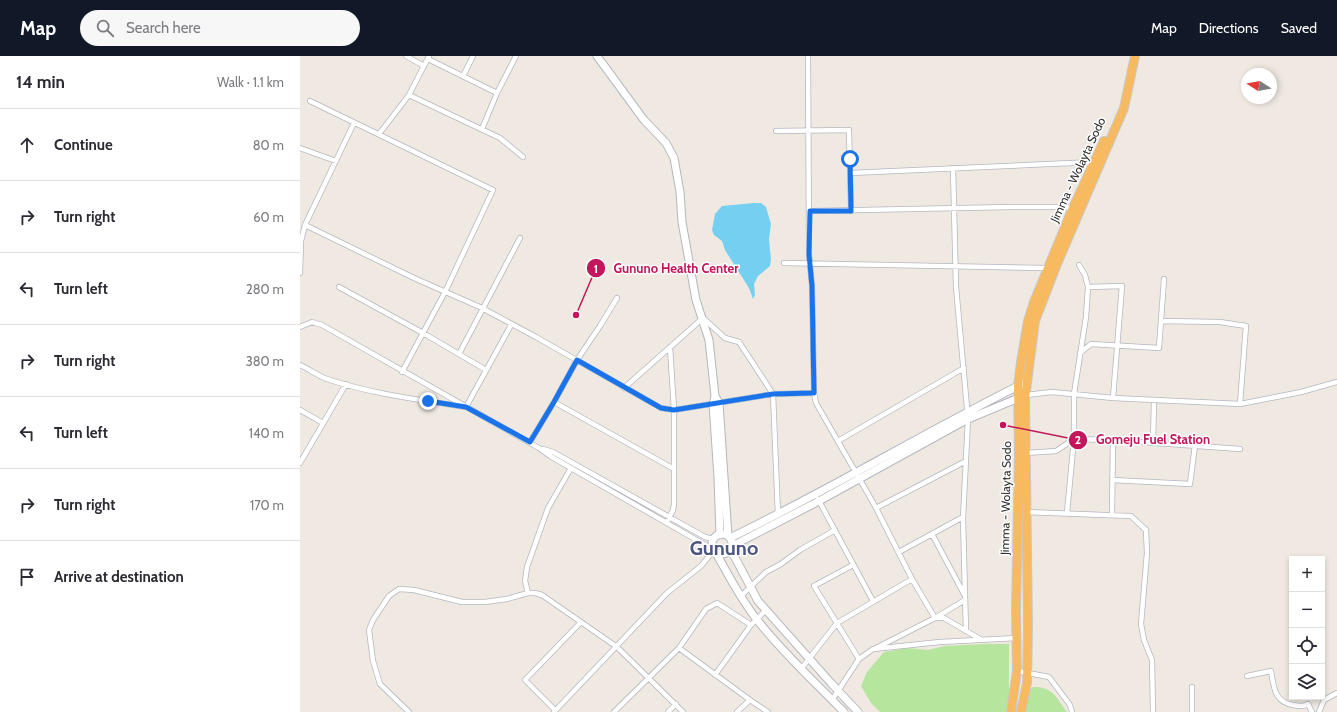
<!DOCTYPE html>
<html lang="en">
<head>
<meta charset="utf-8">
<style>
	:root { --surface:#fff; --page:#f7f7f7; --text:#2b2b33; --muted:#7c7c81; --line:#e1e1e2; --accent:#111827 }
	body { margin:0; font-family:Cabin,sans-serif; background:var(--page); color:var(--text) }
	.controls { position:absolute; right:12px; bottom:12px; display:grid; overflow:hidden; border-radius:0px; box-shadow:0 2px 6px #0003 }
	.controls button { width:36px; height:36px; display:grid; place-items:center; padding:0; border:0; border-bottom:1px solid var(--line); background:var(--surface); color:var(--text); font:20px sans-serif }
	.compass { position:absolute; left:941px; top:12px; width:36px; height:36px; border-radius:50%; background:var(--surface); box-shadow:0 2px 6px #0003; rotate:281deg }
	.stop { position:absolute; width:12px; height:12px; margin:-9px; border:3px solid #1a73e8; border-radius:50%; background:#fff }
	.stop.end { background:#1a73e8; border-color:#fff; box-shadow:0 1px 4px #0008 }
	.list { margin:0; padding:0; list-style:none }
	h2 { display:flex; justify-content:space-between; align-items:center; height:52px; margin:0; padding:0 16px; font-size:17px }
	h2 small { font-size:13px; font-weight:400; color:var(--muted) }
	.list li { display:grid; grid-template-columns:26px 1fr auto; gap:12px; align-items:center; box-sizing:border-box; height:72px; padding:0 16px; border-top:1px solid var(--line) }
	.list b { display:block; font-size:15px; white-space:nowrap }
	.list em { font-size:13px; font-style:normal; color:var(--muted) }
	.icon { flex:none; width:22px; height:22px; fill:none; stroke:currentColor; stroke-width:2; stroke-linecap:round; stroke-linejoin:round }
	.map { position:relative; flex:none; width:1037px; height:656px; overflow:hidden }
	header { display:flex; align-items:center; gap:24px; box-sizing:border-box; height:56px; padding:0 20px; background:var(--accent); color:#fff }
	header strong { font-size:19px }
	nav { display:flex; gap:22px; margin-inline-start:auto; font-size:14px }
	.search { width:280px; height:36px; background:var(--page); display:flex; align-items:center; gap:10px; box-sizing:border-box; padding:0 14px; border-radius:22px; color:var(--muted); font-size:15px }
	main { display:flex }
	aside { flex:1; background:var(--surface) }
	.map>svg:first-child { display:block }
</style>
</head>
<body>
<header>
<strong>Map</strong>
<div class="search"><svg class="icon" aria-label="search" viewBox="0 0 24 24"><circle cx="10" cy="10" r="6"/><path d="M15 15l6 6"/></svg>Search here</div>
<nav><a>Map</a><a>Directions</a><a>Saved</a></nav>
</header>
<main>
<aside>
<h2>14 min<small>Walk · 1.1 km</small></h2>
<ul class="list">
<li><svg class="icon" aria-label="ahead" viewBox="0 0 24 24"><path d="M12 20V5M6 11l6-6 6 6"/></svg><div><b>Continue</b></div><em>80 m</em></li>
<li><svg class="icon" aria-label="right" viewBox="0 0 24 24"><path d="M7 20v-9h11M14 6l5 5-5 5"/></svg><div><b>Turn right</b></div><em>60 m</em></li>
<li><svg class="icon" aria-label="left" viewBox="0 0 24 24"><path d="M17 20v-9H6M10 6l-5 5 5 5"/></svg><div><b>Turn left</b></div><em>280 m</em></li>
<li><svg class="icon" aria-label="right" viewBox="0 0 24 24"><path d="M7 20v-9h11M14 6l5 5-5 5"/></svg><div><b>Turn right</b></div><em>380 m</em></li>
<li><svg class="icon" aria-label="left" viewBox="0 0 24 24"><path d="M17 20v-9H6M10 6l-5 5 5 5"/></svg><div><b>Turn left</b></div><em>140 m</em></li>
<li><svg class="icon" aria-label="right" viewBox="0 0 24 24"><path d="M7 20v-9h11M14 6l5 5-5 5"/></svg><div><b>Turn right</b></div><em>170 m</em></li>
<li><svg class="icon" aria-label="arrive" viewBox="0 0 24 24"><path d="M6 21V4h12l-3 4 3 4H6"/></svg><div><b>Arrive at destination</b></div></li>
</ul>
</aside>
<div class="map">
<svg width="1037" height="656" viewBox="0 0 1037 656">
	<rect width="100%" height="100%" fill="#efe9e1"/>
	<!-- green -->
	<path fill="#b6e59e" d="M685,588H709V648L707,656H580L571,647L561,630L567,616L584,596L608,592L628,594L645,590Z
		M733,631C752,630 757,642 767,656H723L728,635Z"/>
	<!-- water -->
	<path fill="#75cff0" d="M454,147H461L466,151L471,168L469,183L471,203L470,210L458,220L454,228L455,239L453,243L449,232L425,194L422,185L414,179L412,174L415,158L422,150Z"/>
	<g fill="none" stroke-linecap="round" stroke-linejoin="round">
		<!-- minor casing -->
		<g stroke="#b4b7c1" stroke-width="6">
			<path id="minor" d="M106,0L124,10
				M508,0L509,198L512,230L514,337L516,347L575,450L612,523L635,562L665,544
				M128,3L197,37
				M163,20L173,0
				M109,39L200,82L223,101
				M10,45L193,134L145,236L102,316
				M182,73L197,37L216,0
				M476,75L549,74L551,155
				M79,78L109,39L129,0
				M0,92L36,105
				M653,112L656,231L668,363L663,463L666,575
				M550,117L794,106
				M510,155L712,151H767L772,154
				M5,169L114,222L182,252L236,281L361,352L374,354L473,338L514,337
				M484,207L747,212
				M0,217L1,185L5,169L54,67
				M39,231L123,277L186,314
				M788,231L822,230L813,342
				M861,265L920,266L946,270L940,348
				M0,271L12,266L22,269L239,392L250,400L414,494L401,510L367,537L254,656
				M780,297L791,288L859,292L864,223
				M159,298L220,182
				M0,309C9,313 18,320 27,323C72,338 120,344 166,351L211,269
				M324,332L403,262L425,282L439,286L473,338L478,459
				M726,339L752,336L813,342L940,348L1001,336L1037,326
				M254,346L374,413
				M0,354L23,367
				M538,385L664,312
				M230,386L254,346L277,304L300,270L317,242
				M853,387L854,344
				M243,393L253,396L405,481L414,483
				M725,397L756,395L774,383L813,384L940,393
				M0,407L46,328
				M812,424L890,428L895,389
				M518,443L573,545
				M576,452L666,405
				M725,456L831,460L846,474L847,497L841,568L844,584L852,604L853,656
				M767,457L774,383V338L786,261L788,231L785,219L779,209
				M812,459L813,384
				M368,464L373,454L374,448V354L370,291
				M632,478L664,538
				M599,496L663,461
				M553,509L514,530L559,603
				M228,537L225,525L227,511L248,452L271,412
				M441,540L466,516L481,508L500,494L535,474
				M379,592L450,644L468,656
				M576,592L635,562H644L680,583
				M501,613L537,567L612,523
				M717,615L749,621L770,649L772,656
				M415,619L451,569L466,554
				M947,620L971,615C974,631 974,646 993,649C999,650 1003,651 1008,648L1012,656
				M892,631V656
				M532,644L559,603L573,593L640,586L717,582
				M255,654L225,624L281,566
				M109,656L80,628L73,605L69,574L73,564L89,540L99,533L114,534L162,546H185L207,543L228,537H235L242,539L317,591L383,656
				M314,656L379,592L406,553L417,547L451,569
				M368,656L376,648
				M437,656L450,644
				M1019,656L1024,644L1037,637"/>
		</g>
		<!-- secondary casing -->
		<g stroke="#b4b7c1" stroke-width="9">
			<path id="secondary" d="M297,0L344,64L366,87L374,102L380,136L382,166L396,244L409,284L415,340L419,347L428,480
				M415,340L413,348L418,421L420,479
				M412 488a10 10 0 1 1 20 0a10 10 0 1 1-20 0Z
				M430,482C529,434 624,377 722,328
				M432,490L519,445L668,363L721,341
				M431,494L458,545L531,627L558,656
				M416,497C429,520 441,544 458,565C484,598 515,626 544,656"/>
		</g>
		<!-- trunk casing -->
		<g stroke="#c9c9c9" stroke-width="10">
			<path id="trunk" d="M711,656L717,615L716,554L719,398L718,330L721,306L728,265L734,246L772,154L804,85
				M721,656L727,627L728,571L725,342L735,265L757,208L824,52L835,0"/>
		</g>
		<!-- minor -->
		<use href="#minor" stroke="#fff" stroke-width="4.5"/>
		<!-- secondary -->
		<use href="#secondary" stroke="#fff" stroke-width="7"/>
		<!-- trunk -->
		<use href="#trunk" stroke="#f8ba60" stroke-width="8"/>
	</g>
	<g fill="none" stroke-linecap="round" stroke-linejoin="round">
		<!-- route -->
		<path stroke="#1a73e8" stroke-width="5" d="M128,345L166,351L230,386L254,346L277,304L361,352L374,354L473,338L514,337L512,230L509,198L510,155H551L550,103"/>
	</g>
	<g text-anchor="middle" stroke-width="3" stroke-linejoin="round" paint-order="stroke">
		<!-- street labels -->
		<g font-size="12" fill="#2e2e2e" stroke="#fff">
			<text transform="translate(778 114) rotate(-65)" y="4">Jimma - Wolayta Sodo</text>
			<text transform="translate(706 442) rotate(-89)" y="4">Jimma - Wolayta Sodo</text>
		</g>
		<!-- town labels -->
		<g font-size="20" font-weight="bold" fill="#4d5680" stroke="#fff">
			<text x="424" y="499">Gununo</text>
		</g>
	</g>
	<!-- callouts -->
	<path fill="none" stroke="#c2185b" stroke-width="1.5" d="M276 259L296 212M703 369L778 384"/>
	<g fill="#c2185b" stroke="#fff" stroke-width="1.5">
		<circle cx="276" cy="259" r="4"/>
		<circle cx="703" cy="369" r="4"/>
		<circle cx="296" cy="212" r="10"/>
		<circle cx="778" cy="384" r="10"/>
	</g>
	<g font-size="12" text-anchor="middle" font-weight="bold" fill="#fff">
		<text x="296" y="217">1</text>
		<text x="778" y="388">2</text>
	</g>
	<g font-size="13" text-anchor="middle" font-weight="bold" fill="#c2185b" stroke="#fff" stroke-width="3" stroke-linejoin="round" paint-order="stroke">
		<text x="376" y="217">Gununo Health Center</text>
		<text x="853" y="388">Gomeju Fuel Station</text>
	</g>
</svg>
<div class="controls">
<button>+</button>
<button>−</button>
<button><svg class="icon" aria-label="locate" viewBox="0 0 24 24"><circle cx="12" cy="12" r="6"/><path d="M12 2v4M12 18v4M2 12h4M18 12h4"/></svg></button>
<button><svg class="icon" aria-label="layers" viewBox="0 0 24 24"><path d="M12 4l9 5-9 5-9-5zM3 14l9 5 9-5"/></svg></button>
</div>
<svg class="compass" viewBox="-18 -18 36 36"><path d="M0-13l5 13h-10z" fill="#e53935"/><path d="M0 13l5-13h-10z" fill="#7c7c81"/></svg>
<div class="stop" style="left:550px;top:103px"></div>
<div class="stop end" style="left:128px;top:345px"></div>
</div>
</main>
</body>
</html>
